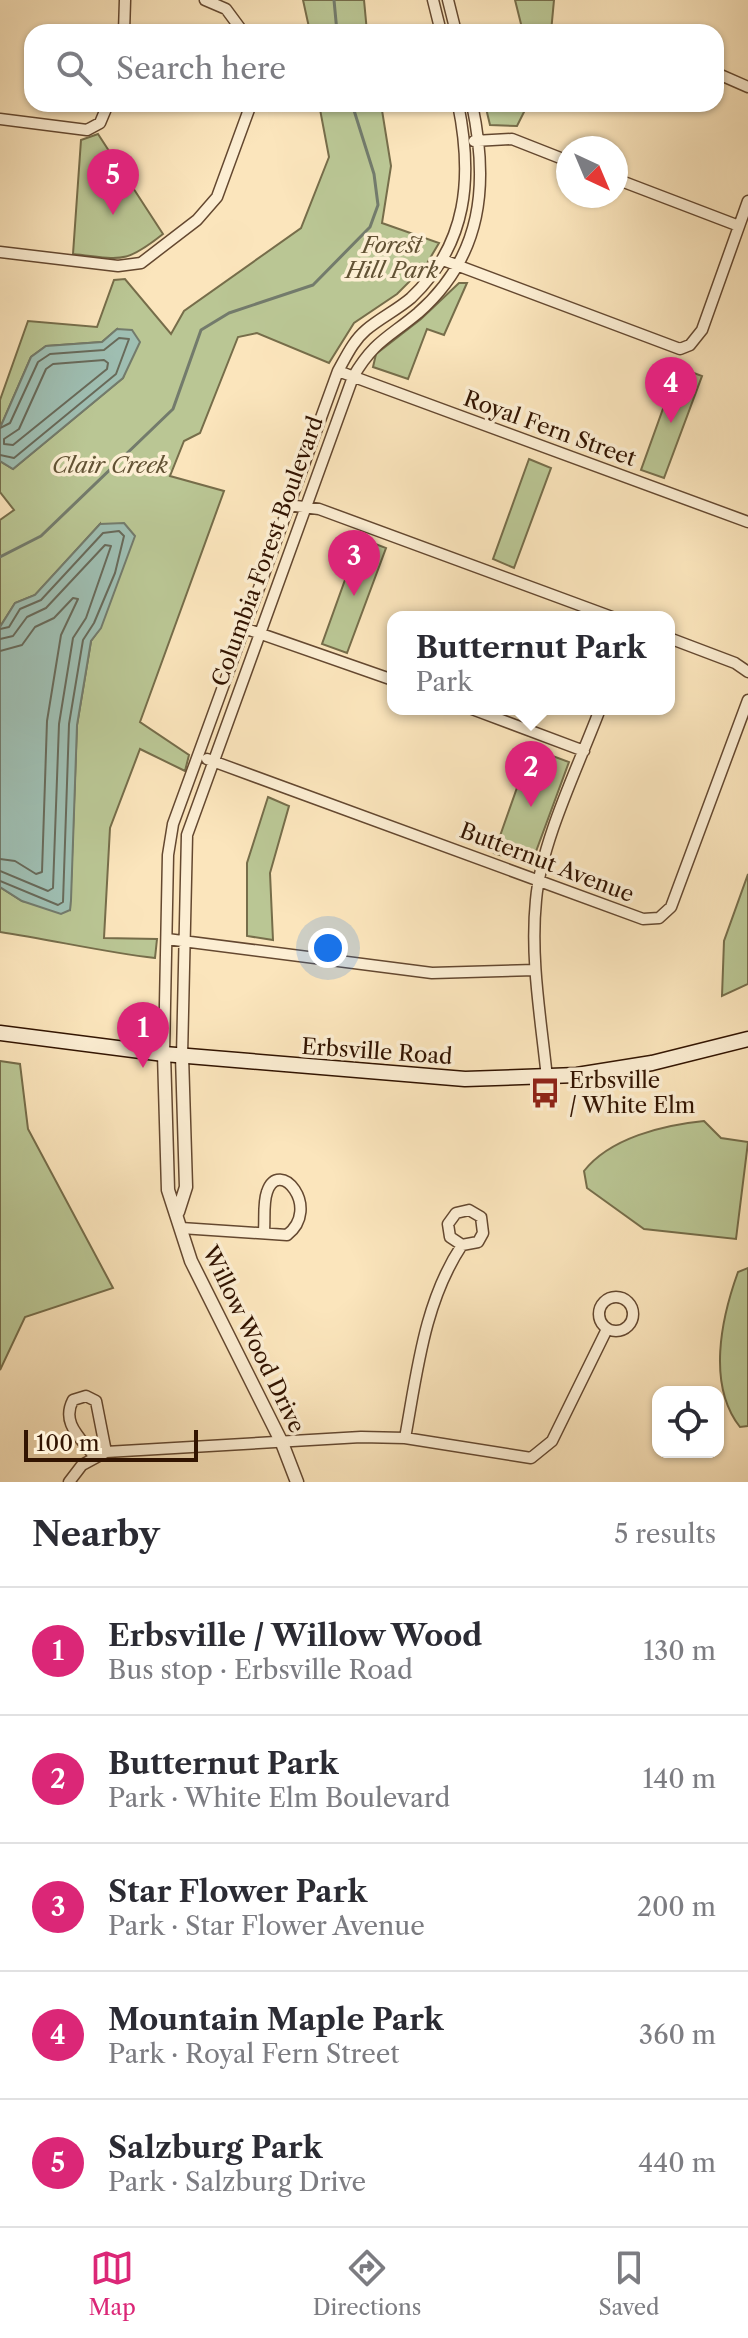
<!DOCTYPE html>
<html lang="en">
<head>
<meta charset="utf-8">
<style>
	:root { --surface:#fff; --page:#f7f7f7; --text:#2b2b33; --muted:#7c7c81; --line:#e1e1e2; --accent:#db2777 }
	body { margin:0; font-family:"Libre Caslon Text",serif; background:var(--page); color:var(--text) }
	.controls { position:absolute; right:24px; bottom:24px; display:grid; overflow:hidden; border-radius:16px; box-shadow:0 2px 6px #0004 }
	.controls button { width:72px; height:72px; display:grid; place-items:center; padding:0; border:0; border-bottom:2px solid var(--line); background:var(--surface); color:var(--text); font:40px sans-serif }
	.compass { position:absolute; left:556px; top:136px; width:72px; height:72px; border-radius:50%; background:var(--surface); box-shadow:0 2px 6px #0004; rotate:136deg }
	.scale { position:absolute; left:24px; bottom:20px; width:174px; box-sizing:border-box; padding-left:8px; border:4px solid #321401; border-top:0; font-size:22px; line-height:28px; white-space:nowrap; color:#321401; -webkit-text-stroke:6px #fceed3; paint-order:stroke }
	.you { position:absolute; left:328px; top:948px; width:28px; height:28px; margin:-20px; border:6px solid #fff; border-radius:50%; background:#1a73e8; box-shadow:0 0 0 12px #1a73e833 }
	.badge { display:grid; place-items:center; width:52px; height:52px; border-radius:50%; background:var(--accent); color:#fff; font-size:26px; font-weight:700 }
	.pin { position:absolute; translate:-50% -66px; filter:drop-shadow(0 2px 4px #0008) }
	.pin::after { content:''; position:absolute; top:42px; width:28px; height:24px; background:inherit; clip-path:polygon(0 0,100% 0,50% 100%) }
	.popup { position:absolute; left:387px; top:611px; width:288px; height:104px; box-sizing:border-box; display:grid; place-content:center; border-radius:16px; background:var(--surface); filter:drop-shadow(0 2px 6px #0005); font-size:26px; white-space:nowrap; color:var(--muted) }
	.popup b { font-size:30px; color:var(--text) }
	.popup::after { content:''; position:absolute; left:50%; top:100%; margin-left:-16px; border:16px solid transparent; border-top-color:var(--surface) }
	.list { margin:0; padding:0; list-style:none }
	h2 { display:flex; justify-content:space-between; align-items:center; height:104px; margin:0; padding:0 32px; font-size:34px }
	h2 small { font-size:26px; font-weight:400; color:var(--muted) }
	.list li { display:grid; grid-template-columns:52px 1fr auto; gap:24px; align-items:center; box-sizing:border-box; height:128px; padding:0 32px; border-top:2px solid var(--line) }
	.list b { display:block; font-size:30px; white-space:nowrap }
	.list p { margin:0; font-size:26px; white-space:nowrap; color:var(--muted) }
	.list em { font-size:26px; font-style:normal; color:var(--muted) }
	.icon { flex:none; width:44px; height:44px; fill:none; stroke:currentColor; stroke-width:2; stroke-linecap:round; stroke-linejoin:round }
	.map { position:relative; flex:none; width:748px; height:1482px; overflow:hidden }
	.search { position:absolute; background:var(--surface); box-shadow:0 2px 6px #0004; left:24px; right:24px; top:24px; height:88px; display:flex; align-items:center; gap:20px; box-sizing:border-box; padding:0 28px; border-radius:24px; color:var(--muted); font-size:30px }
	.sheet { height:744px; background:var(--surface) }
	nav { display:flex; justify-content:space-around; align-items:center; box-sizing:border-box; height:112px; border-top:2px solid var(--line); background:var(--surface); font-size:22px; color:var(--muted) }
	nav a { display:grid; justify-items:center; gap:4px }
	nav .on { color:var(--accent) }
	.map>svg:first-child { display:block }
</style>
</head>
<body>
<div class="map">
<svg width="748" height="1482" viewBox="0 0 748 1482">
	<rect width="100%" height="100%" fill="#fbe5bc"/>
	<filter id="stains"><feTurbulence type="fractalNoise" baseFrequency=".0025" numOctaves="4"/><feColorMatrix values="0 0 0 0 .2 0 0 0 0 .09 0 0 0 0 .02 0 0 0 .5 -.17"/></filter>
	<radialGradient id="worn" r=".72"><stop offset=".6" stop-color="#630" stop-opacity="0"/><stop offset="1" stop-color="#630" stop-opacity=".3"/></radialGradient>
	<!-- green -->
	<path fill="#bac694" stroke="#766d4a" stroke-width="2" d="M303,0H364L367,32H310Z
		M515,0H554L551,32H523Z
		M319,104H381L391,166L382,223L439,243L426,265L397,294L354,323L329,363L257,333L238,337L200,433L184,441L170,476L224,491L140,722L189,755L185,771L140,749L110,828L104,938L157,939L155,958C103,952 53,940 0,932V887L22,901L70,910L77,725L91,641L101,627L100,524L35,595L15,603L0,627V520L14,510L0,492V461L13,469L123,378L126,369L117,329L102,342L46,346L31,357L0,428V400L28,321L97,327L114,280L125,279L171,334L184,311L301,228L329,157Z
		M485,104H528L517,126L490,125Z
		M98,134L163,234C124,265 121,259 73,254L81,140Z
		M459,283H467L444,335L427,329L408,379L373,367L376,354L421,319Z
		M678,367L702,376L664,478L641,470Z
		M529,459L551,468L514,568L493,559Z
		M360,538L386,548L347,653L322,644Z
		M531,748L569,762L531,865L494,853Z
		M268,797L289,806L270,873L273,940L247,936V863Z
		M748,874V984L722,996L724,941Z
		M0,1061L20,1064L28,1129L113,1288L25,1317L0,1370Z
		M704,1121L721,1138L748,1142L736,1239L644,1229L587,1188L584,1171C610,1138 663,1125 704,1121Z
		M748,1268V1426L740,1427C707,1385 721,1319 738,1272Z"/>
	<!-- water -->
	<path fill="#9fbfb3" stroke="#737b6c" stroke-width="2" d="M117,329L132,330L140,342L123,378L13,469L0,461V428L31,357L46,346L102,342Z
		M124,523L135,536L101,628L91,641L77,725L71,900L70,910L61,914L22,901L0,887V627L15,603L35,595L100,524Z"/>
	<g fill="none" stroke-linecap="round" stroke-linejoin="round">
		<!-- shore -->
		<path stroke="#686a5a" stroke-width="2" d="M104,360L108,363L107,369L13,445L4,444V439L19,429L46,369L53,364Z
			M0,428L10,423L38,362L50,354L104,350L119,338L129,339L116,374L14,458L0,455
			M0,629L9,627L20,609L41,600L103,533L119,531L124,536L115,573L94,623L83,640L69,724L63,902L58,905L0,881
			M0,639L13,636L27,617L46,608L105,545L111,546L86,618L73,638L59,724L53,888L48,891L0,871
			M0,651L22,645L35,627L54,618L73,598L78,599L61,635L47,721L42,872L36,874L15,861L0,859"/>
		<!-- stream -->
		<path stroke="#737b6c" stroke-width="3" d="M334,0L337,32
			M0,557L41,536L173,409L201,330L229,313L313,285L370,227L378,205L374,174L352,104"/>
		<!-- minor casing -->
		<g stroke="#644830" stroke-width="13">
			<path id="minor" d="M205,0L226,9L243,32
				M433,0L441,32
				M448,0L456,32
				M633,31L634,32
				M124,32L125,0
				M716,73L748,87
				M0,119L87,130L100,123L108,104
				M474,141L512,139L568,161
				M616,179L739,226
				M0,252L118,266L141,263L197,220L217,197L251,104
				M443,260L680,349L690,345L702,330L748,201
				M338,371L748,522
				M288,505L319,509L612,617
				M244,628L393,680
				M669,638L735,663L748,672
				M472,709L584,751
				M207,759L643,919L659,918L671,907L748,700
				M167,939L432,973L535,970
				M164,1054L168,855L173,824L338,371C346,357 353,341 366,330C380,318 397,310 411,298C468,244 473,177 458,104
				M182,1056L187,835L353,377C374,341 388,338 418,313C483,256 489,184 472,104
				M547,1078C541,1019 530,959 536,900C541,842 579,765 600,709
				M181,1228L287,1235C322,1208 279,1156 267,1192C263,1203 265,1219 264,1230
				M599 1314a17 17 0 1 1 34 0a17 17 0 1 1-34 0Z
				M405,1438C417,1373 424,1302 462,1245L478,1242L483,1233L481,1217L469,1210L456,1213L448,1224L450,1237L462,1245
				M94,1456C80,1437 61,1423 73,1400L86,1396L96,1401L106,1452
				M69,1482L82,1465L106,1452L361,1437L405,1438L531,1458L552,1441L607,1329"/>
		</g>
		<!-- tertiary casing -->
		<g stroke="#644830" stroke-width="15">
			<path id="tertiary" d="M164,1054L168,1190L191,1261L282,1443L297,1482
				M178,1212L186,1187L182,1056"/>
		</g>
		<!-- secondary casing -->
		<g stroke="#321401" stroke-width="17">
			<path id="secondary" d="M0,1033L164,1054L465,1079L577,1075L652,1063L748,1039"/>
		</g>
		<!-- minor -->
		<use href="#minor" stroke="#fceed3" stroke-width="10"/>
		<!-- tertiary -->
		<use href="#tertiary" stroke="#fceed3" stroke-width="12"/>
		<!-- secondary -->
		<use href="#secondary" stroke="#fceed3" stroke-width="14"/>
	</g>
	<!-- icons -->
	<defs>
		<g id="bus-bare" transform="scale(2.4)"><path d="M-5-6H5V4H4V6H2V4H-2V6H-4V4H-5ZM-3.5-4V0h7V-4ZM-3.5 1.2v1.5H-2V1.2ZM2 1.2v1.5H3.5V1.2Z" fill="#8f2418" stroke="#fceed3" stroke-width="2.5" paint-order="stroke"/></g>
	</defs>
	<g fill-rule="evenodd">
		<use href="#bus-bare" x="545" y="1093"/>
	</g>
	<g text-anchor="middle" stroke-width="7" stroke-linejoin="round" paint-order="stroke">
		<!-- park labels -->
		<g font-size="22" font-style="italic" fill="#625234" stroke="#fceed3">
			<text x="392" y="253">Forest<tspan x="392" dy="25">Hill Park</tspan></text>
			<text x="110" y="473">Clair Creek</text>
		</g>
		<!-- street labels -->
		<g font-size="22" fill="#321401" stroke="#fceed3">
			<text transform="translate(550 428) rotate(20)" y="8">Royal Fern Street</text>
			<text transform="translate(267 551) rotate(-70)" y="8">Columbia Forest Boulevard</text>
			<text transform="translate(547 862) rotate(21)" y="8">Butternut Avenue</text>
			<text transform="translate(377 1051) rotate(4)" y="8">Erbsville Road</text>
			<text transform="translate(254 1339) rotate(64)" y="8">Willow Wood Drive</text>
		</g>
		<!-- poi labels -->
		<g font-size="22" fill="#321401" stroke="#fceed3" text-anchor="start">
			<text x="569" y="1088">Erbsville<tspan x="569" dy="25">/ White Elm</tspan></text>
		</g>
	</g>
	<rect width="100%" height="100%" filter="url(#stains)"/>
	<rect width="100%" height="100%" fill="url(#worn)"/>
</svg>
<div class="controls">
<button><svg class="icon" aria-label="locate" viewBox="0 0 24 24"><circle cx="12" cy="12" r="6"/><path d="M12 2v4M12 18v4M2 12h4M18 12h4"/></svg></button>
</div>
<svg class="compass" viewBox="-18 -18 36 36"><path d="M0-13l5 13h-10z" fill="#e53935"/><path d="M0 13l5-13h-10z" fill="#7c7c81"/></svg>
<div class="scale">100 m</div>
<div class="you"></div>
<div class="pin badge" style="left:143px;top:1068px">1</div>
<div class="pin badge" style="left:531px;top:807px">2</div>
<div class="popup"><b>Butternut Park</b>Park</div>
<div class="pin badge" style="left:354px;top:596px">3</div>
<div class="pin badge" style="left:671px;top:423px">4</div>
<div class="pin badge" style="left:113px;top:215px">5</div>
<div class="search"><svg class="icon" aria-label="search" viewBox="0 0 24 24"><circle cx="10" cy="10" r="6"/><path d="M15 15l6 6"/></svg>Search here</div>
</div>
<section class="sheet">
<h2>Nearby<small>5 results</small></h2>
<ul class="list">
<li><span class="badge">1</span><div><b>Erbsville / Willow Wood</b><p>Bus stop · Erbsville Road</p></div><em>130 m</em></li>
<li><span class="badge">2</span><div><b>Butternut Park</b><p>Park · White Elm Boulevard</p></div><em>140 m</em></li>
<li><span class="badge">3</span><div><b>Star Flower Park</b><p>Park · Star Flower Avenue</p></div><em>200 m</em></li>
<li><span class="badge">4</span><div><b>Mountain Maple Park</b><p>Park · Royal Fern Street</p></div><em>360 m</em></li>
<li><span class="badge">5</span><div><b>Salzburg Park</b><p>Park · Salzburg Drive</p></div><em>440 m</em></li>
</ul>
</section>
<nav>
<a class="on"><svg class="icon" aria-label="map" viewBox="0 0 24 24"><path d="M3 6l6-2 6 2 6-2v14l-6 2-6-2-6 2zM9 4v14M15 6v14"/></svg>Map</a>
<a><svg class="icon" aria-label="directions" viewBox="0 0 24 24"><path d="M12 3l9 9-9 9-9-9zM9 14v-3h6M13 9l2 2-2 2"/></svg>Directions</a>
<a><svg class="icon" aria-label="saved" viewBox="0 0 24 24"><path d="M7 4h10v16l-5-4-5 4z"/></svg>Saved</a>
</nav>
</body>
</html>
